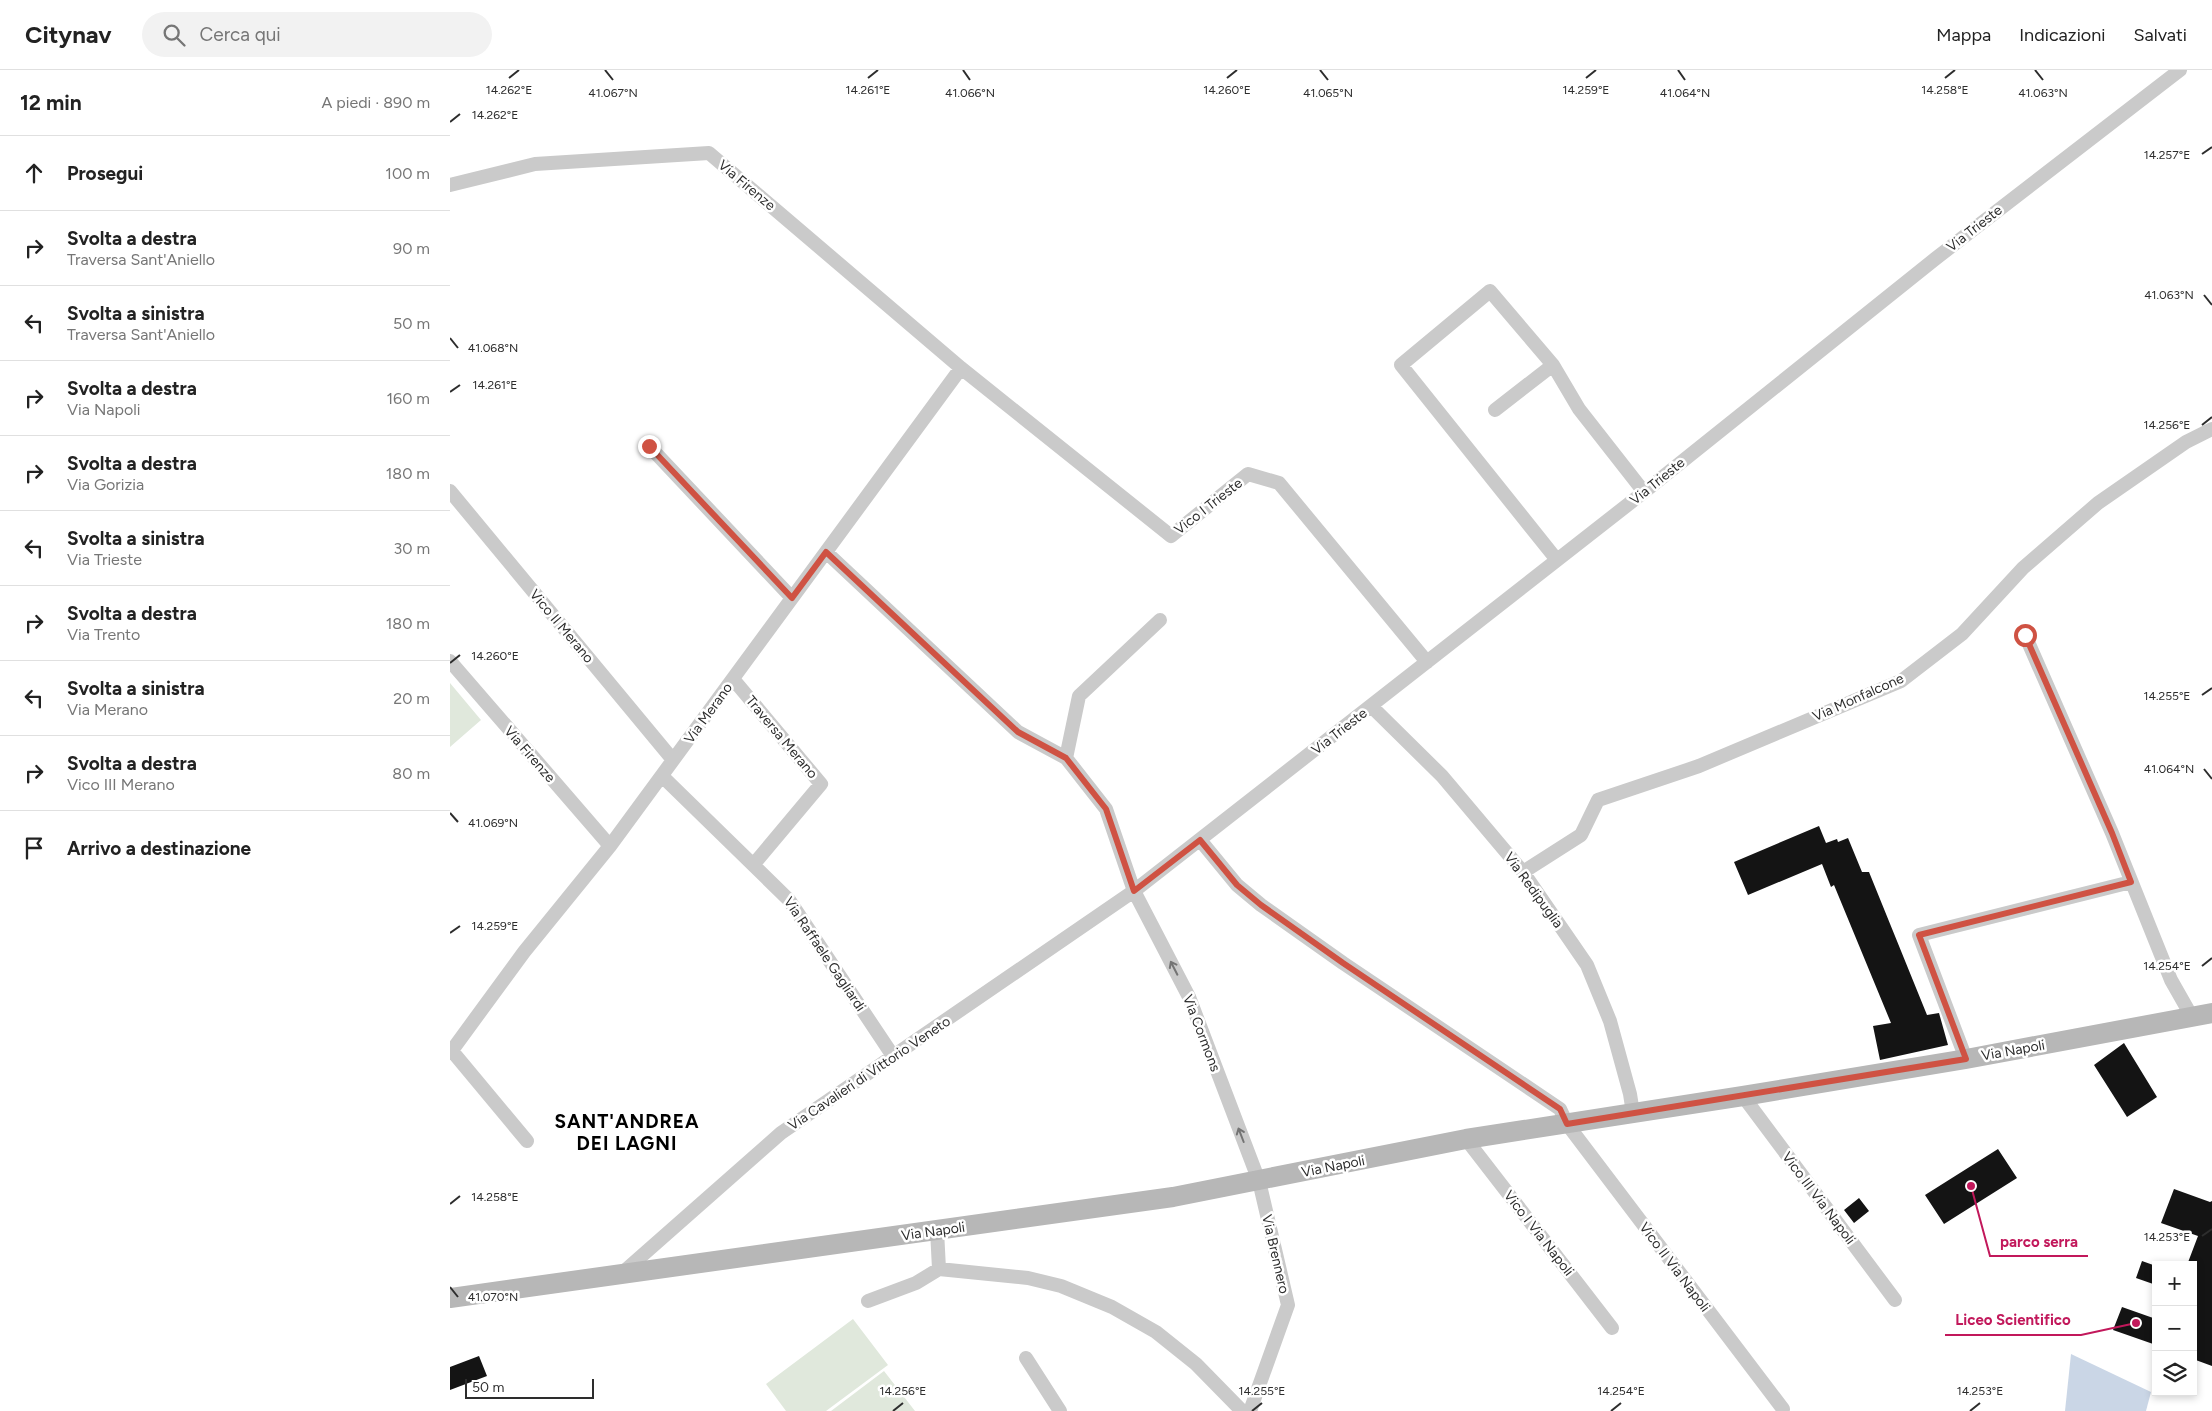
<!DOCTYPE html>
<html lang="it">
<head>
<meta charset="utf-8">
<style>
	:root { --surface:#fff; --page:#f2f2f2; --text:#222; --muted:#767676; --line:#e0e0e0 }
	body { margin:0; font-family:Figtree,sans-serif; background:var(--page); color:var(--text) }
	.controls { position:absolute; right:15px; bottom:15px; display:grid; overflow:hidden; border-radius:0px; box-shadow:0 2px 8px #0003 }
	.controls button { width:45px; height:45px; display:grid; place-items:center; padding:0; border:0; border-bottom:1px solid var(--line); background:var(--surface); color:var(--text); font:25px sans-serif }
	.scale { position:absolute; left:15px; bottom:12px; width:129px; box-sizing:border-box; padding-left:5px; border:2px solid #2d2d2d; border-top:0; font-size:14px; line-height:18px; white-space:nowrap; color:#2d2d2d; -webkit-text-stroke:4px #fff; paint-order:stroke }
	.stop { position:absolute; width:15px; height:15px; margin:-11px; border:4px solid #cf5243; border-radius:50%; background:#fff }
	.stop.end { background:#cf5243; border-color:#fff; box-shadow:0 1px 5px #0008 }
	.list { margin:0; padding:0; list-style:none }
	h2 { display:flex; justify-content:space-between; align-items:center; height:65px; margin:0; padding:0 20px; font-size:21px }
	h2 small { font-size:16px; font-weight:400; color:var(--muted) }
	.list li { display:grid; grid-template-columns:32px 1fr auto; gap:15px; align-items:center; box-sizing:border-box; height:75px; padding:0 20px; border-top:1px solid var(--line) }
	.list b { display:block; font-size:19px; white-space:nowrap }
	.list p { margin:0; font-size:16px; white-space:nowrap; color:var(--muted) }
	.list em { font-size:16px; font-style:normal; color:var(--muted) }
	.icon { flex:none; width:28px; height:28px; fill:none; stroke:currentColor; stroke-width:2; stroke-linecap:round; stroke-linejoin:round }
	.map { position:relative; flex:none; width:1762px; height:1341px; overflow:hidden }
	header { display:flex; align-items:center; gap:30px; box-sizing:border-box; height:70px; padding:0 25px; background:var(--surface); border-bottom:1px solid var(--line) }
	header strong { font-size:24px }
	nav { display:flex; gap:28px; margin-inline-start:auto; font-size:18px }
	.search { width:350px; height:45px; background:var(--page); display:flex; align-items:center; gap:12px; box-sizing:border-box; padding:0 18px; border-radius:28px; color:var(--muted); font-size:19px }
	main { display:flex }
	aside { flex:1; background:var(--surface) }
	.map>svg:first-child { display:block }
</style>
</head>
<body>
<header>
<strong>Citynav</strong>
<div class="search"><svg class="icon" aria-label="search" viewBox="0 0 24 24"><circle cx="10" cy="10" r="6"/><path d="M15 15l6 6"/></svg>Cerca qui</div>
<nav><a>Mappa</a><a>Indicazioni</a><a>Salvati</a></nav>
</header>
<main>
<aside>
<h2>12 min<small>A piedi · 890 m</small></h2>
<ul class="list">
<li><svg class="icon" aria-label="ahead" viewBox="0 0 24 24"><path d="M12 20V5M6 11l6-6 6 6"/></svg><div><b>Prosegui</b></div><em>100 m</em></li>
<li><svg class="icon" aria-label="right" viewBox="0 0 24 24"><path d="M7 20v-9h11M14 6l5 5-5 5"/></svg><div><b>Svolta a destra</b><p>Traversa Sant'Aniello</p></div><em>90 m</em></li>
<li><svg class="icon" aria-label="left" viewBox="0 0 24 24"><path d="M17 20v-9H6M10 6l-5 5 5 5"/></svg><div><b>Svolta a sinistra</b><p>Traversa Sant'Aniello</p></div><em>50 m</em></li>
<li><svg class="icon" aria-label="right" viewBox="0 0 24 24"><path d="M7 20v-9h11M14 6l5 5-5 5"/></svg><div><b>Svolta a destra</b><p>Via Napoli</p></div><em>160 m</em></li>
<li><svg class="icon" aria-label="right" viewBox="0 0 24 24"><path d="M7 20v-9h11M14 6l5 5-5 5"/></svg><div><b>Svolta a destra</b><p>Via Gorizia</p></div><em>180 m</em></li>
<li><svg class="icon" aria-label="left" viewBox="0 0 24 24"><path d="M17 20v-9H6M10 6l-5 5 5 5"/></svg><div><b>Svolta a sinistra</b><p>Via Trieste</p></div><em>30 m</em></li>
<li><svg class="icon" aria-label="right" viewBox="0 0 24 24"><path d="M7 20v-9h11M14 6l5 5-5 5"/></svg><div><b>Svolta a destra</b><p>Via Trento</p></div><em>180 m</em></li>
<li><svg class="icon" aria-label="left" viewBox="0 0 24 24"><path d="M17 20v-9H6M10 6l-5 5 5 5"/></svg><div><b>Svolta a sinistra</b><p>Via Merano</p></div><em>20 m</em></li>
<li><svg class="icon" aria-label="right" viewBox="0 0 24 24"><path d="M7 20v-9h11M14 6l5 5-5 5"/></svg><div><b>Svolta a destra</b><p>Vico III Merano</p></div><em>80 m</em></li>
<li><svg class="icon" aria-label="arrive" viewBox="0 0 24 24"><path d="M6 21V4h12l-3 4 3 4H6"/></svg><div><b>Arrivo a destinazione</b></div></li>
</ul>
</aside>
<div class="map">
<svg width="1762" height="1341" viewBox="0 0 1762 1341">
	<rect width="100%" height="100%" fill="#fff"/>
	<!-- green -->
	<path fill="#e0e8dc" d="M0,613L31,650L0,677Z
		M403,1249L438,1295L376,1341H336L316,1314Z
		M434,1301L465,1341H381Z"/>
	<!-- water -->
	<path fill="#cad6e6" d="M1621,1284L1701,1322L1696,1341H1615Z"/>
	<!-- building -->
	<path fill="#141414" d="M1369,756L1376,773L1387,769L1388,772L1398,768L1412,802H1419L1477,945L1489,943L1498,975L1430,990L1423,956L1441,953L1384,815L1381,817L1372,794L1298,825L1284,792Z
		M1674,973L1707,1027L1677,1047L1644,995Z
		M1548,1079L1567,1108L1494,1154L1475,1125Z
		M1724,1119L1760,1132L1762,1131V1296L1743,1289V1195H1737L1748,1166L1711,1153Z
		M1409,1128L1419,1141L1404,1153L1394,1140Z
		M1692,1191L1706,1196V1215L1686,1208Z
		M1672,1237L1706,1249V1275L1663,1260Z
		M29,1286L37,1306L0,1320V1297Z"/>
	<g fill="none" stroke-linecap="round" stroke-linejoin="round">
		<!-- street -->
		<path stroke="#cacaca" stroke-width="14" d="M0,115L85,94L259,83L511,298L721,466L798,404L829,413L977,592
			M1045,340L1103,295
			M199,376L342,528
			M0,421L223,690
			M376,482L568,662L616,688L656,739L684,821L739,927L809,1111L838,1235L800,1341
			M1107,490L951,295L1040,221L1103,295L1129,339L1194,422
			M1575,565L1662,763L1721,910L1742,947
			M0,591L160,776
			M283,609L371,714L304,794
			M921,636L992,706L1073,802L1137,895L1160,951L1180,1024L1183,1043
			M616,688L629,626L710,550
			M212,706L339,830L443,986
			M750,770L787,815L811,835L893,893L1110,1039L1117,1054L1333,1339
			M1073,802L1131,765L1148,730L1249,696L1451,611L1512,564L1573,498L1648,433L1736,372L1762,359
			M2,981L77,1071
			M0,983L74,882L160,776L511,298
			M1516,989L1469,865L1681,812
			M1293,1026L1445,1230
			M1016,1069L1162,1258
			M487,1160L489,1199
			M170,1205L331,1063L684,821L1194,422L1485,189L1730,0
			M418,1231L466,1213L489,1199L578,1208L611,1216L662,1237L706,1262L746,1294L792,1341
			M576,1288L610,1341"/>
		<!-- secondary -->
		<path stroke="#b7b7b7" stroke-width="20" d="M0,1228L723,1127L1016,1069L1293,1026L1516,989L1762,943"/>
	</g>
	<!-- one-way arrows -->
	<defs><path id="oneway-shaft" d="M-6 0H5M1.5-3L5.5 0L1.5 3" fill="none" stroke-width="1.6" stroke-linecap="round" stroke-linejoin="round" transform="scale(1.25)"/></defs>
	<g stroke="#747474">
		<use href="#oneway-shaft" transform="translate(724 898) rotate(-117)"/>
		<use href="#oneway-shaft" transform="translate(791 1065) rotate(-111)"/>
	</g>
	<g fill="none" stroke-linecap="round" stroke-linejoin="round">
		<!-- route -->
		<path stroke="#cf5243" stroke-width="6" d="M199,376L342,528L376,482L568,662L616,688L656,739L684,821L750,770L787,815L811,835L893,893L1110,1039L1117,1054L1516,989L1469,865L1681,812L1662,763L1575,565"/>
	</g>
	<!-- ticks -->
	<path fill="none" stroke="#2d2d2d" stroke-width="2" d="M155,0L163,10M513,0L520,10M870,0L878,10M1228,0L1235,10M1585,0L1593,10M59,8L69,0M418,8L428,0M777,8L787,0M1136,8L1146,0M1495,8L1505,0M0,52L10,44M1752,84L1762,77M1754,225L1762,235M0,268L8,278M0,322L10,315M1752,355L1762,347M0,593L10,585M1752,625L1762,618M1754,699L1762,709M0,743L8,752M0,863L10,856M1752,896L1762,888M0,1134L10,1126M1752,1166L1762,1159M0,1217L8,1227M443,1341L453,1333M802,1341L812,1333M1161,1341L1171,1333M1520,1341L1530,1333"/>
	<g text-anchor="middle" stroke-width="5" stroke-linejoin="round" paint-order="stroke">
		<!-- street labels -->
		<g font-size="14" fill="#2d2d2d" stroke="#fff">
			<text transform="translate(297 115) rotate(40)" y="5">Via Firenze</text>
			<text transform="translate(1524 158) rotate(-38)" y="5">Via Trieste</text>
			<text transform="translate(1207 411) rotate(-39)" y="5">Via Trieste</text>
			<text transform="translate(758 436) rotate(-38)" y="5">Vico I Trieste</text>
			<text transform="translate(112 556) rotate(50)" y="5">Vico II Merano</text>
			<text transform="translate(1408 627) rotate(-24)" y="5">Via Monfalcone</text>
			<text transform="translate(258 643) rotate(-54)" y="5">Via Merano</text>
			<text transform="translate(889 661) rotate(-38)" y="5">Via Trieste</text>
			<text transform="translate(332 667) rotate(50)" y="5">Traversa Merano</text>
			<text transform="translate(80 684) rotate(49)" y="5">Via Firenze</text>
			<text transform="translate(1084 820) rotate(54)" y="5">Via Redipuglia</text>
			<text transform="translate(375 884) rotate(56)" y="5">Via Raffaele Gagliardi</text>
			<text transform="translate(752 963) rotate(69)" y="5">Via Cormons</text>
			<text transform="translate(1563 980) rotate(-10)" y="5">Via Napoli</text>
			<text transform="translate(419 1003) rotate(-34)" y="5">Via Cavalieri di Vittorio Veneto</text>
			<text transform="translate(883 1096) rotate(-11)" y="5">Via Napoli</text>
			<text transform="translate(1369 1128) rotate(53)" y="5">Vico III Via Napoli</text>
			<text transform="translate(483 1161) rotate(-8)" y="5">Via Napoli</text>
			<text transform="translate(1089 1163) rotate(52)" y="5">Vico I Via Napoli</text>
			<text transform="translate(826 1184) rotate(77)" y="5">Via Brennero</text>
			<text transform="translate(1225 1197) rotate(53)" y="5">Vico II Via Napoli</text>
		</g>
		<!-- district labels -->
		<g font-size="19" font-weight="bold" letter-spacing="1" fill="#000" stroke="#fff">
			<text x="177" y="1058">SANT'ANDREA<tspan x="177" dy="22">DEI LAGNI</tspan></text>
		</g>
	</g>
	<g font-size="12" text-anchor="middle" fill="#2d2d2d" stroke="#fff" stroke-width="5" stroke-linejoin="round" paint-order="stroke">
		<text x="59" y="24">14.262°E</text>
		<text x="418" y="24">14.261°E</text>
		<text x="777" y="24">14.260°E</text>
		<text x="1136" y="24">14.259°E</text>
		<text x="1495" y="24">14.258°E</text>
		<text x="163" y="27">41.067°N</text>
		<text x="520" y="27">41.066°N</text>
		<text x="878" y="27">41.065°N</text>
		<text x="1235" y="27">41.064°N</text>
		<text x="1593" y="27">41.063°N</text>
		<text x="45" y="49">14.262°E</text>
		<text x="1717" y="89">14.257°E</text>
		<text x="1719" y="229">41.063°N</text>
		<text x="43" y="282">41.068°N</text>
		<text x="45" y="319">14.261°E</text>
		<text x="1717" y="359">14.256°E</text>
		<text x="45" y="590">14.260°E</text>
		<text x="1717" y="630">14.255°E</text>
		<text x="1719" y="703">41.064°N</text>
		<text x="43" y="757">41.069°N</text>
		<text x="45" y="860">14.259°E</text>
		<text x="1717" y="900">14.254°E</text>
		<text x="45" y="1131">14.258°E</text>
		<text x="1717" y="1171">14.253°E</text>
		<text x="43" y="1231">41.070°N</text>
		<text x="453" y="1325">14.256°E</text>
		<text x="812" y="1325">14.255°E</text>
		<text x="1171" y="1325">14.254°E</text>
		<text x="1530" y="1325">14.253°E</text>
	</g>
	<!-- callouts -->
	<path fill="none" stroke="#c2185b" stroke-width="2" d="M1521 1116L1540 1186H1638M1686 1253L1631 1265H1495"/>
	<g fill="#c2185b" stroke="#fff" stroke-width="2">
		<circle cx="1521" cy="1116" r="5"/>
		<circle cx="1686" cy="1253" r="5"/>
	</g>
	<g font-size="15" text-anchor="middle" font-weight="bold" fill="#c2185b" stroke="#fff" stroke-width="5" stroke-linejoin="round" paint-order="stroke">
		<text x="1589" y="1177">parco serra</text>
		<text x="1563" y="1255">Liceo Scientifico</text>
	</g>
</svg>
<div class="controls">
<button>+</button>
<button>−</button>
<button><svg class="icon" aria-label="layers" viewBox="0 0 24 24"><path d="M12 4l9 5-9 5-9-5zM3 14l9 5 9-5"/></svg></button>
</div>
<div class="scale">50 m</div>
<div class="stop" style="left:1575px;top:565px"></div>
<div class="stop end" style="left:199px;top:376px"></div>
</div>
</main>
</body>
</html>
